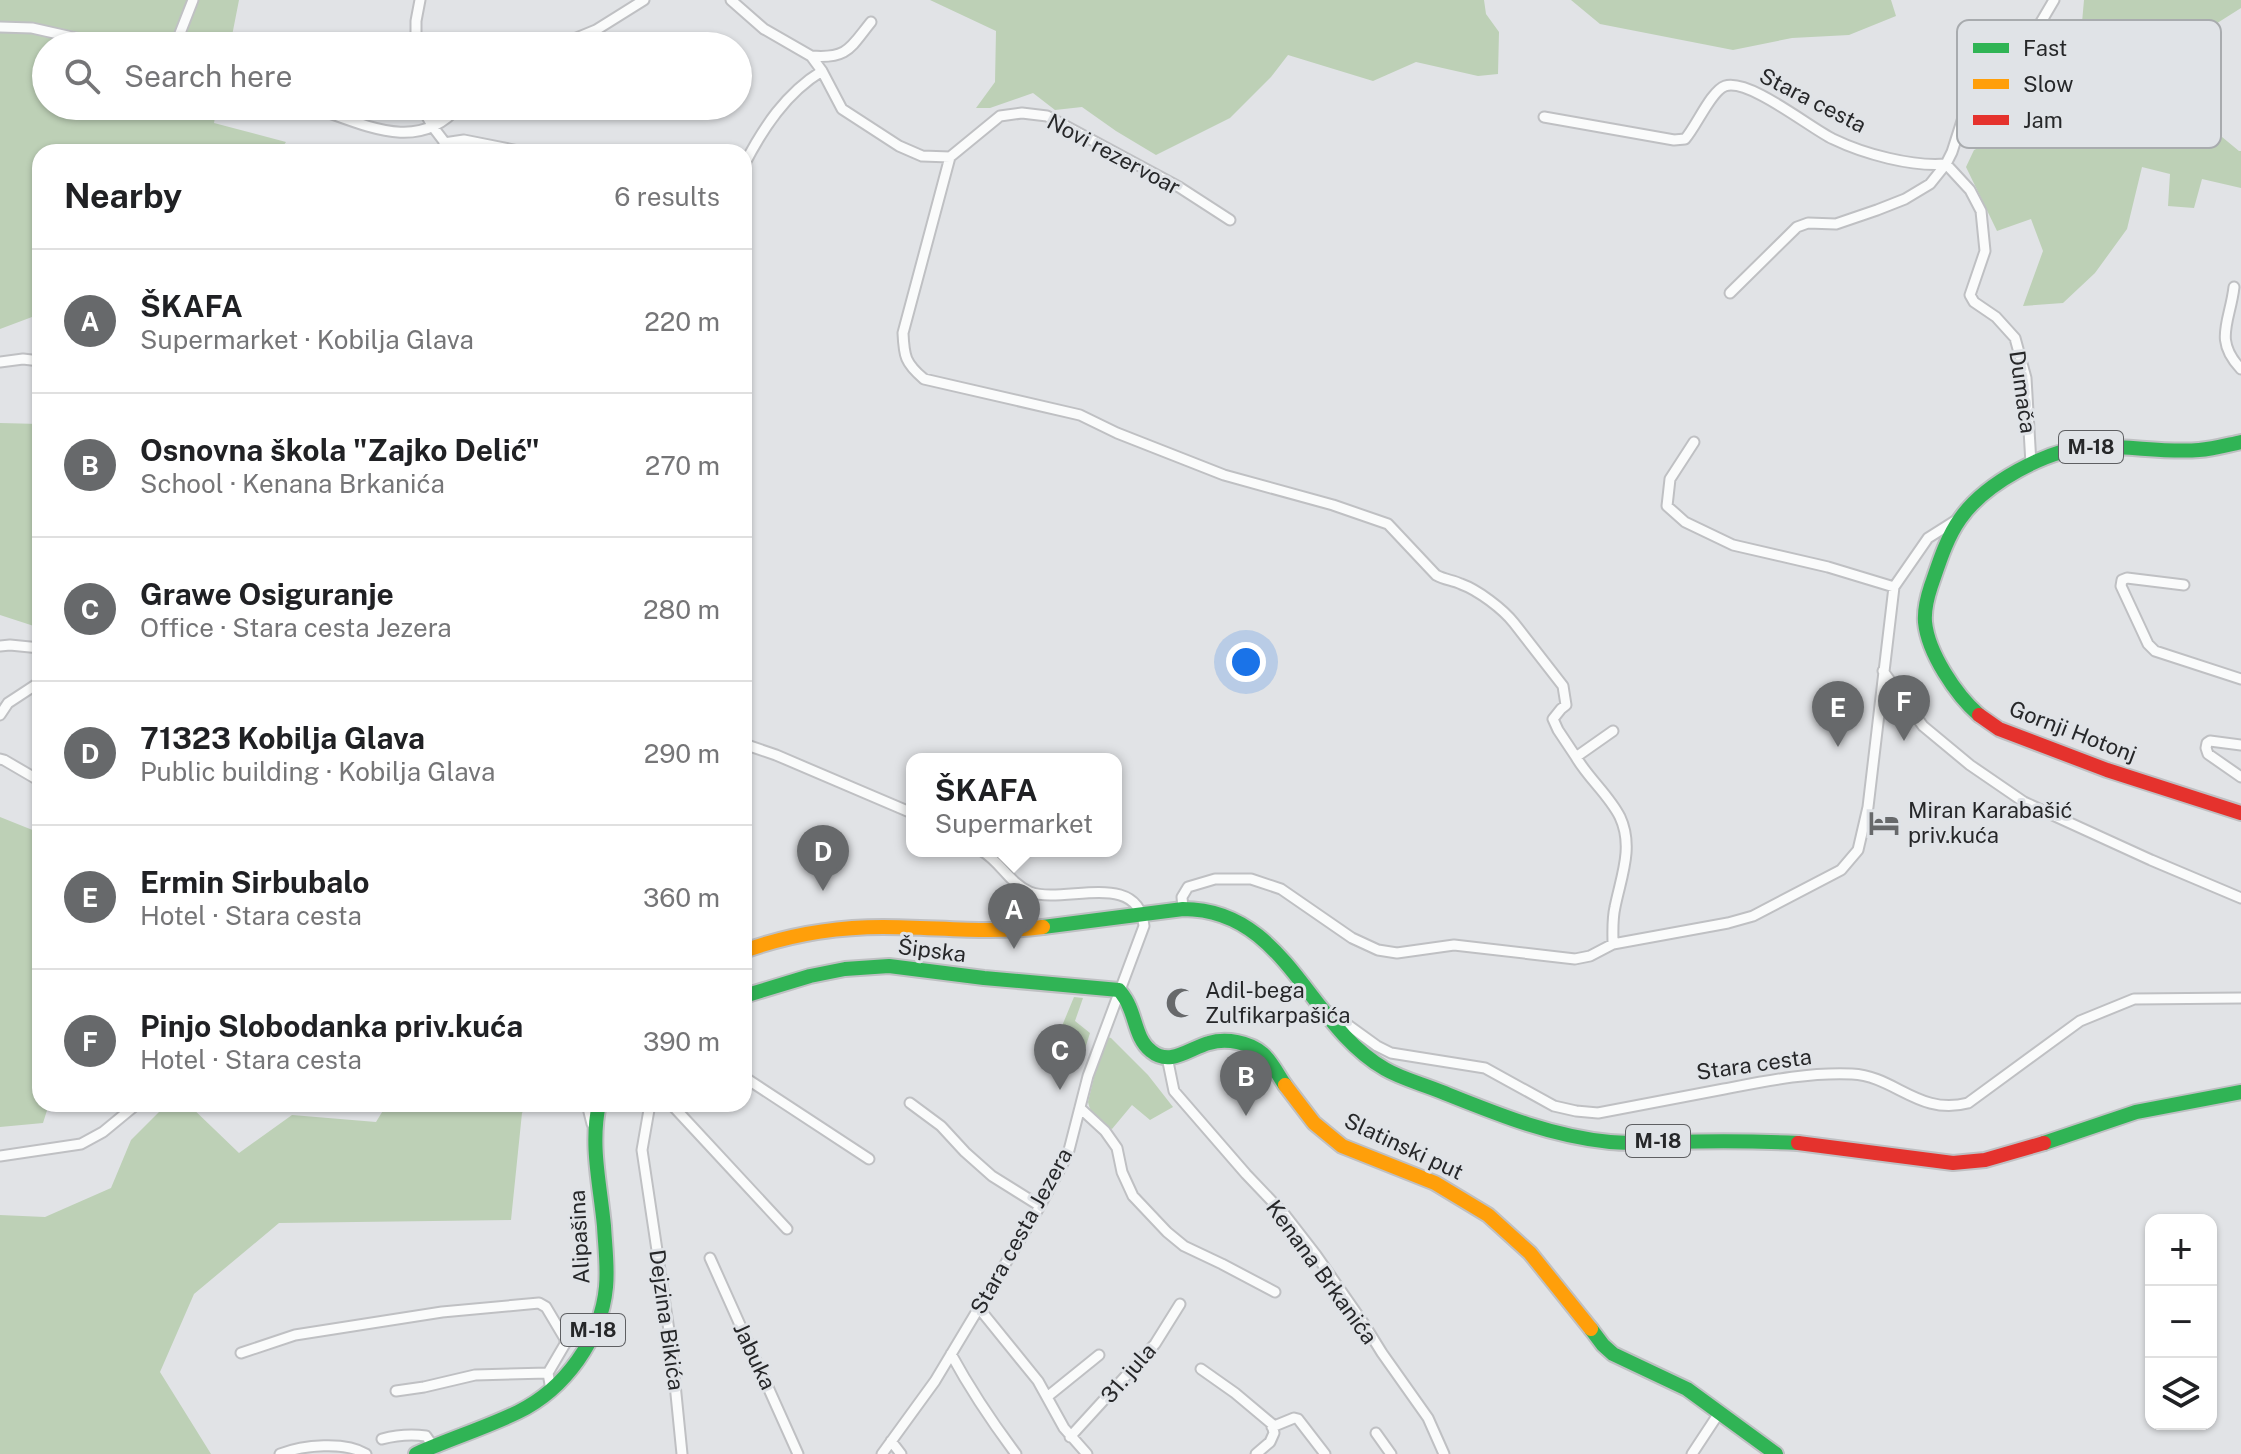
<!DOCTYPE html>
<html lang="en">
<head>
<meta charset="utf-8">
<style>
	:root { --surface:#fff; --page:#f6f6f6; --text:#202124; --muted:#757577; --line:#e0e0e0; --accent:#67696b }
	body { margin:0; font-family:"Public Sans",sans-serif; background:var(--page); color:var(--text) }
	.controls { position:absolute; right:24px; bottom:24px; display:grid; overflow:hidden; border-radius:16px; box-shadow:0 2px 6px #0004 }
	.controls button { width:72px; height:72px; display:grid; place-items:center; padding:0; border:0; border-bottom:2px solid var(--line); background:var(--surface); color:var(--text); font:40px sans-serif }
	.you { position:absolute; left:1246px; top:662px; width:28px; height:28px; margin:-20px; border:6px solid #fff; border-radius:50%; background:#1a73e8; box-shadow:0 0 0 12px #1a73e833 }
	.badge { display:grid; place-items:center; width:52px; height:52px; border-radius:50%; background:var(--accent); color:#fff; font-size:26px; font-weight:700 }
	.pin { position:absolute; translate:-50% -66px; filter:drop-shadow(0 2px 4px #0008) }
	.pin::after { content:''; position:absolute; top:42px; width:28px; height:24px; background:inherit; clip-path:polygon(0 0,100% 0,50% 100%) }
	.popup { position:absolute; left:906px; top:753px; width:216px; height:104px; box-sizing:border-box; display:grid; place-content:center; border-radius:16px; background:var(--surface); filter:drop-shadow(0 2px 6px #0005); font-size:26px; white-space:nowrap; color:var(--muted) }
	.popup b { font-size:30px; color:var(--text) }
	.popup::after { content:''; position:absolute; left:50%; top:100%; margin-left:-16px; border:16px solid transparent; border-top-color:var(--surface) }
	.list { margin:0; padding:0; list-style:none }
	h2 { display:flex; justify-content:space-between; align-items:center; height:104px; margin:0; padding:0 32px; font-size:34px }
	h2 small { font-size:26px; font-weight:400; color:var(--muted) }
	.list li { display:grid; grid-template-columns:52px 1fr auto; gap:24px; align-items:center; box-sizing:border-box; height:144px; padding:0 32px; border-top:2px solid var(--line) }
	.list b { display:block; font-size:30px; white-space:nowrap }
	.list p { margin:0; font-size:26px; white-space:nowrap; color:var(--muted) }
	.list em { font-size:26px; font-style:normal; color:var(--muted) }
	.icon { flex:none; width:44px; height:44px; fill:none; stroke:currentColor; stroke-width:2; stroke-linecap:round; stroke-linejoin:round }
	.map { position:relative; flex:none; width:2241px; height:1454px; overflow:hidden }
	.search { position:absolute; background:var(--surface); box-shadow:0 2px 6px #0004; left:32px; top:32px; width:720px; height:88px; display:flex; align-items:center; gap:20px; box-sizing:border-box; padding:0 28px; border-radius:44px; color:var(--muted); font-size:30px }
	.panel { position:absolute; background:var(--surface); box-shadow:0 2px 6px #0004; left:32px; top:144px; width:720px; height:968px; border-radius:24px }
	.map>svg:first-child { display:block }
</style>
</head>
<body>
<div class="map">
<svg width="2241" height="1454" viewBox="0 0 2241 1454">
	<rect width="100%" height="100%" fill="#e1e3e6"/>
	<!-- green -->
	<path fill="#bdd0b6" d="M0,0H239L230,46H46V106H217L214,123L286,142L279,152H40V314L0,329Z
		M930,0H1484L1486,14L1499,32L1498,74L1478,76L1416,62L1373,81L1288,55L1271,77L1230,118L1156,155L1116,131L1082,107L1055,110L1033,93L990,108H976L995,82L996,31Z
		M1571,0H1891L1896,16L1849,35L1792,38L1733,50L1600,24Z
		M2084,0H2241V8L2211,27L2199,118L2239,151H2241V188L2202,179L2194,208L2168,206L2170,174L2142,167L2127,229L2095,273L2063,303L2023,306L2043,251L2031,219L1997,231L1966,167L1974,150L2075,101Z
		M0,423L40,424V628L0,615Z
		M0,817L40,833V1104H49L43,1123L0,1127Z
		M1074,997L1083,998L1075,1021L1090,1033L1084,1052L1057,1038Z
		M1104,1036L1111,1038L1148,1075L1173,1107L1150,1120L1132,1105L1112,1129C1101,1125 1090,1114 1088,1102Z
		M167,1104H188L239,1153L292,1115L376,1122L387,1104H528L522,1113L511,1220L279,1223L194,1294L160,1372L211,1454H0V1215L45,1217L111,1188L131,1140Z"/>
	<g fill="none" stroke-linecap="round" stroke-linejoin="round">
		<!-- street casing -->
		<g stroke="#bfc0c3" stroke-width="13">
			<path id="street" d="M731,0L764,29L811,56L822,71L842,109L899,146L922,156L950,157L1000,116L1022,113L1047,116L1179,187L1230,220
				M0,27L32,28L112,46
				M175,46L193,0
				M416,46V21L420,0
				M557,46L596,30L644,0
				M811,56C848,59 850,48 871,22
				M309,106C360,122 417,156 459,106
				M421,106L433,127L452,152
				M1544,117L1674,140L1685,139C1696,127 1711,91 1725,86C1749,78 1810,128 1833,139C1864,154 1912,167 1946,164L1970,190L1981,211L1985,251L1970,295L1974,302L1996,317L2015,338L2026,378L2031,464
				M444,143L464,140L524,152
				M950,157L903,333C904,356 905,363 924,379L1080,415L1117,433L1224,475L1333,505L1388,524L1436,575C1445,580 1453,580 1461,584C1478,590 1503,609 1514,623L1563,686L1566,705L1561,709L1553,719L1558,730L1576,757L1613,731
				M744,165C763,128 786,93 822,71
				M2234,287C2230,322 2213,340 2241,369
				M1730,293L1797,227L1808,223L1836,224L1877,210L1905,199L1930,184L1946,164L1952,152L1968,102L1976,92L2017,63L2054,0
				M0,362L23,359L40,361
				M1694,442L1670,479L1667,506L1685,522L1733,545L1828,567L1894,587
				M2184,585L2127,578L2122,580L2121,586L2148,644L2155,651L2241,679
				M0,646L10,645L40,648
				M1883,671L1923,726L1970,765L2024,802L2151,860L2241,898
				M0,715L8,703L40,682
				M744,744L776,755L912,813
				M2241,745L2210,741L2207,743L2206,748L2208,754L2241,777
				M1576,757C1588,778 1609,795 1620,817C1634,847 1621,877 1615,907C1612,920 1613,932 1613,944
				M0,759L4,760L40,781
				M1183,909L1182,897L1188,887L1215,879H1251L1281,889L1352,938L1378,950L1397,953L1454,945L1575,959L1590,956L1613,944L1728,923L1753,916L1841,870L1858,850L1868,807L1894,587L1928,538L1958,519
				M1330,1012L1377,1046L1391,1053L1485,1068L1554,1106L1576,1111L1598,1113C1640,1105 1682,1097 1724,1089C1766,1081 1809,1072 1852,1074C1895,1076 1919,1116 1968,1103L2080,1021L2134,999L2241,998
				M1167,1057L1174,1091L1246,1174L1285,1215L1316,1255L1364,1324L1382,1353L1428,1418L1444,1454
				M744,1077L869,1159
				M910,1103L941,1126L965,1152L992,1176L1040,1206
				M587,1104L592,1124
				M650,1104L642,1150L671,1344L682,1454
				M671,1104L787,1229
				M1080,1108L1105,1131L1117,1148L1122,1172L1133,1196L1167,1232L1184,1246L1222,1264L1275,1292
				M0,1156L81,1144L103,1132L137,1104
				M710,1258L798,1454
				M978,1307L1038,1381L1064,1428L1087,1454
				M241,1353L295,1335L442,1312L539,1303L546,1307L565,1339V1344L548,1373L551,1390
				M951,1354C970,1389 992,1422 1016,1454
				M1201,1369L1235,1393L1272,1424L1274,1433L1270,1442L1256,1454
				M396,1391L424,1387L475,1375L548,1373
				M1047,1397L1099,1355
				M1272,1427L1294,1418L1298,1419L1325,1454
				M1376,1433L1391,1454
				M1070,1437L1155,1344L1180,1304
				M382,1439C397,1435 411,1434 426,1436L433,1446
				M891,1441L901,1454
				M280,1454C303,1445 345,1441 366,1454
				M882,1454L935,1381L1040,1206L1068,1154L1088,1076L1144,926C1138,869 1064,905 1030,892C1010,884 1000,861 982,851
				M1692,1454L1719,1413"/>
		</g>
		<!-- fast casing -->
		<g stroke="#bfc0c3" stroke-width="18">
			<path id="fast" d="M1979,715C1956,695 1928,653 1925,622C1924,609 1927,598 1931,586C1939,563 1946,539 1960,519C1984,484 2047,449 2090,447C2126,445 2163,453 2199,450C2213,449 2227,445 2241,442
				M1043,927L1183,909C1286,909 1307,1024 1385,1069C1402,1079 1423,1084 1442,1092C1497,1114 1550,1136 1610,1142C1630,1144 1651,1142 1671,1142C1713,1141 1756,1141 1798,1143
				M744,996L810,976L845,969L889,966L984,978L1119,990C1123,995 1127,1000 1129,1006C1136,1021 1137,1040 1151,1051C1170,1067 1190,1048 1209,1043C1226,1038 1250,1042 1263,1054C1272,1062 1278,1075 1285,1085
				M2044,1143L2136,1112L2241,1092
				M1591,1329L1603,1345L1613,1354L1687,1389L1776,1454
				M416,1454C449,1439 485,1428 518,1412C565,1389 601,1339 606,1287C608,1267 605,1246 604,1226C600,1184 590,1145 599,1104"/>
		</g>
		<!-- slow casing -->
		<g stroke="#bfc0c3" stroke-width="18">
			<path id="slow" d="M744,951C788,935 836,927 883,927C937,927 989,934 1043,927
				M1285,1085L1314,1123L1342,1146L1435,1183L1488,1215L1530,1253L1591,1329"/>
		</g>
		<!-- jam casing -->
		<g stroke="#bfc0c3" stroke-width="18">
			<path id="jam" d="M1979,715L1999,729L2107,770L2241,813
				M1798,1143L1953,1163L1985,1160L2044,1143"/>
		</g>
		<!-- street -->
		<use href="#street" stroke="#fafbfb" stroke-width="9"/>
		<!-- fast -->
		<use href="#fast" stroke="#30b455" stroke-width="14"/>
		<!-- slow -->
		<use href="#slow" stroke="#ff9f0a" stroke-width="14"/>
		<!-- jam -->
		<use href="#jam" stroke="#e5322d" stroke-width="14"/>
	</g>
	<!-- icons -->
	<defs>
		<g id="hotel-bare" transform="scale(2.4)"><path d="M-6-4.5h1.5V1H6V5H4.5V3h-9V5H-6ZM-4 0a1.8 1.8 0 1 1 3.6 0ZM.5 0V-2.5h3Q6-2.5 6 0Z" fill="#67696b" stroke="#e0e3e7" stroke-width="2.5" paint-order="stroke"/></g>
		<g id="mosque-bare" transform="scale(2.4)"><path d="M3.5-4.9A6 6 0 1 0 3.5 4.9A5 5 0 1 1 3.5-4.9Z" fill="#67696b" stroke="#e0e3e7" stroke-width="2.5" paint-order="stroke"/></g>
	</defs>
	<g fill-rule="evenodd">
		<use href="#hotel-bare" x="1884" y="823"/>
		<use href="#mosque-bare" x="1181" y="1003"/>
	</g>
	<g text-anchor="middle" stroke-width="6" stroke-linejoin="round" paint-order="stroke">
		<!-- shield labels -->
		<g fill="#e0e3e7" stroke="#5e5f62" stroke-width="2">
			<rect x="2059" y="431" width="64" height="32" rx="6"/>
			<rect x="1626" y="1125" width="64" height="32" rx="6"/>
			<rect x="561" y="1314" width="64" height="32" rx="6"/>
		</g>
		<g font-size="20" font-weight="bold" fill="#262729">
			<text x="2091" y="454">M-18</text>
			<text x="1658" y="1148">M-18</text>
			<text x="593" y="1337">M-18</text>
		</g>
		<!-- street labels -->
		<g font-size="22" fill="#262729" stroke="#e0e3e7">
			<text transform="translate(1813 100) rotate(27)" y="8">Stara cesta</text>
			<text transform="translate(1114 154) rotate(28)" y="8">Novi rezervoar</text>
			<text transform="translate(2023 392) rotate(82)" y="8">Dumača</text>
			<text transform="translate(2073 731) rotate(21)" y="8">Gornji Hotonj</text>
			<text transform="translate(932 950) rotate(7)" y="8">Šipska</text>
			<text transform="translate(1754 1064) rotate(-8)" y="8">Stara cesta</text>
			<text transform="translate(1404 1146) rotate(25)" y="8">Slatinski put</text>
			<text transform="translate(1021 1231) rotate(-61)" y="8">Stara cesta Jezera</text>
			<text transform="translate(579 1237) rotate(-93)" y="8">Alipašina</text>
			<text transform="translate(1322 1272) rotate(54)" y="8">Kenana Brkanića</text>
			<text transform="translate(667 1320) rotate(82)" y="8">Dejzina Bikića</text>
			<text transform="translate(755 1356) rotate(65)" y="8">Jabuka</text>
			<text transform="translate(1128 1373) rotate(-49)" y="8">31. jula</text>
		</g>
		<!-- poi labels -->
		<g font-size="22" fill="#262729" stroke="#e0e3e7" text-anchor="start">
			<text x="1908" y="818">Miran Karabašić<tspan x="1908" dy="25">priv.kuća</tspan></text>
			<text x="1205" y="998">Adil-bega<tspan x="1205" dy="25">Zulfikarpašića</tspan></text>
		</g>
	</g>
	<!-- legend -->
	<rect x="1957" y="20" width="264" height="128" rx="12" fill="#e0e3e7" stroke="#a8abae" stroke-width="2"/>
	<rect x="1973" y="43" width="36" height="10" fill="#30b455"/>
	<rect x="1973" y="79" width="36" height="10" fill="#ff9f0a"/>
	<rect x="1973" y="115" width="36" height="10" fill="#e5322d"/>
	<g font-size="22" fill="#262729">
		<text x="2023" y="56">Fast</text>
		<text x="2023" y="92">Slow</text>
		<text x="2023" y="128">Jam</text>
	</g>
</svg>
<div class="controls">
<button>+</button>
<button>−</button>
<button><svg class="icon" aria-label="layers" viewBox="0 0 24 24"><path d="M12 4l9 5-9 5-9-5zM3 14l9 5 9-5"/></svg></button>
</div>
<div class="you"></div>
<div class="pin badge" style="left:1014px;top:949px">A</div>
<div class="popup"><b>ŠKAFA</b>Supermarket</div>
<div class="pin badge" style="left:1246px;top:1116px">B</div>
<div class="pin badge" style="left:1060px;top:1090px">C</div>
<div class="pin badge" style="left:823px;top:891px">D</div>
<div class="pin badge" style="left:1838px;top:747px">E</div>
<div class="pin badge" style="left:1904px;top:741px">F</div>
<div class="search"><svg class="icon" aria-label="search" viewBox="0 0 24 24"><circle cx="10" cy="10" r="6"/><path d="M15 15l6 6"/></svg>Search here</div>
<section class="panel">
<h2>Nearby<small>6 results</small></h2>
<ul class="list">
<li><span class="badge">A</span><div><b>ŠKAFA</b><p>Supermarket · Kobilja Glava</p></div><em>220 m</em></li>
<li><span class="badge">B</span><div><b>Osnovna škola &quot;Zajko Delić&quot;</b><p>School · Kenana Brkanića</p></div><em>270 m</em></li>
<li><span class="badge">C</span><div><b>Grawe Osiguranje</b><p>Office · Stara cesta Jezera</p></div><em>280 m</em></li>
<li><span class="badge">D</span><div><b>71323 Kobilja Glava</b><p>Public building · Kobilja Glava</p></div><em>290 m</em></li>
<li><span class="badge">E</span><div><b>Ermin Sirbubalo</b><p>Hotel · Stara cesta</p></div><em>360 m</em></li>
<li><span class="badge">F</span><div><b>Pinjo Slobodanka priv.kuća</b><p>Hotel · Stara cesta</p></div><em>390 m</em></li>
</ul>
</section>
</div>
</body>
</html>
